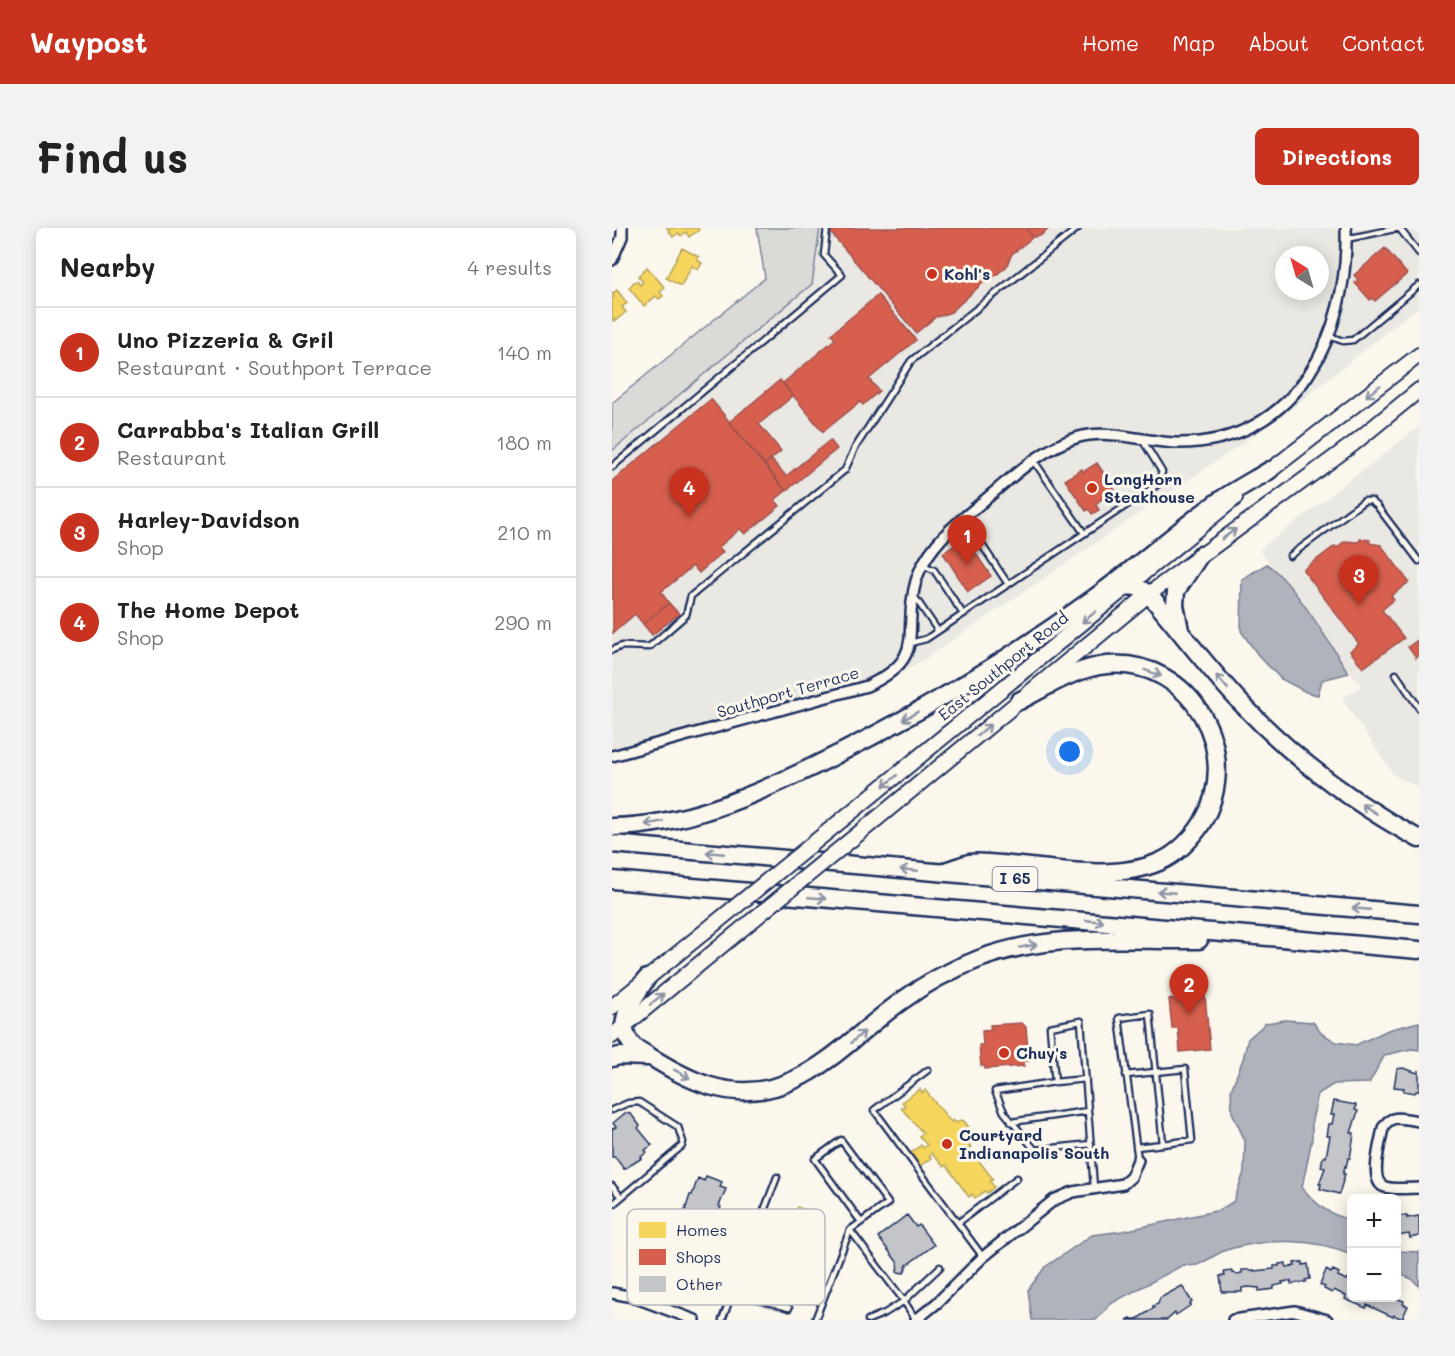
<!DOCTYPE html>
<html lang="en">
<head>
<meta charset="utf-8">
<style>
	:root { --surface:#fff; --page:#f2f2f2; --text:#222; --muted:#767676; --line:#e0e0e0; --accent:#c8321e }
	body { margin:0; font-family:Mali,sans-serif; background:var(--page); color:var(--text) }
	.controls { position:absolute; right:18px; bottom:18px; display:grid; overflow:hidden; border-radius:9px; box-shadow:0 3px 15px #0003 }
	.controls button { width:54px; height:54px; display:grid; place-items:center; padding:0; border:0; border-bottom:2px solid var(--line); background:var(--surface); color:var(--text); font:30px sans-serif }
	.compass { position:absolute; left:663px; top:18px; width:54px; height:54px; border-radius:50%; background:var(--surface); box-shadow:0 3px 15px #0003; rotate:323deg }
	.you { position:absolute; left:458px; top:524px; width:21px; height:21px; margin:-15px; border:4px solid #fff; border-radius:50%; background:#1a73e8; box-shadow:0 0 0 9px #1a73e833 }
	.badge { display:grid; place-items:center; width:39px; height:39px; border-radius:50%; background:var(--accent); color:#fff; font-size:20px; font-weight:700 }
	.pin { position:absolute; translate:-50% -50px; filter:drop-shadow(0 2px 3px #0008) }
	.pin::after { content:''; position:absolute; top:32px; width:21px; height:18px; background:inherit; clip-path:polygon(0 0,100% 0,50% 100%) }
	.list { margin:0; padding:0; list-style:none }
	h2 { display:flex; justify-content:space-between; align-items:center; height:78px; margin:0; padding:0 24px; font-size:26px }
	h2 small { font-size:20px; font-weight:400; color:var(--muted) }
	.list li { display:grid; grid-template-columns:39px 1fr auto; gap:18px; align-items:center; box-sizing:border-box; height:90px; padding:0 24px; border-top:2px solid var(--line) }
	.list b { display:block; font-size:22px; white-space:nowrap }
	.list p { margin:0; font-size:20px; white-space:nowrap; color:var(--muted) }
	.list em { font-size:20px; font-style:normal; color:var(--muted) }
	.map { position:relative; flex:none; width:807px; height:1092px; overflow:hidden; border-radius:9px }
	header { display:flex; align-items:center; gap:36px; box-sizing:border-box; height:84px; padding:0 30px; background:var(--accent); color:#fff }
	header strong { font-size:28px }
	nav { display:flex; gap:33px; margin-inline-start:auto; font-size:21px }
	.intro { display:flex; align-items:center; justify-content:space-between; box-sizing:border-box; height:144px; padding:0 36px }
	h1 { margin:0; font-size:42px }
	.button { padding:15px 27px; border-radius:9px; background:var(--accent); color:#fff; font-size:21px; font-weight:700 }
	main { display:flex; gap:36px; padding:0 36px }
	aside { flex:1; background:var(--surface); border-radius:9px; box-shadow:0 3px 15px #0003 }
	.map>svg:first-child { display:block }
</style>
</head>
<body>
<header>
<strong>Waypost</strong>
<nav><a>Home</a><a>Map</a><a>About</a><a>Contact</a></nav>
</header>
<div class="intro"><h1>Find us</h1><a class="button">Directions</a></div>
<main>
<aside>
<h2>Nearby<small>4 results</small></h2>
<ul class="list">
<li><span class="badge">1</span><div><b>Uno Pizzeria &amp; Gril</b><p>Restaurant · Southport Terrace</p></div><em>140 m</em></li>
<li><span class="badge">2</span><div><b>Carrabba's Italian Grill</b><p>Restaurant</p></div><em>180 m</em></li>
<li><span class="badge">3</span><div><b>Harley-Davidson</b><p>Shop</p></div><em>210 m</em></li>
<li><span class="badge">4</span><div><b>The Home Depot</b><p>Shop</p></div><em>290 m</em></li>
</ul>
</aside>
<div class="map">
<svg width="807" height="1092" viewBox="0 0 807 1092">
	<rect width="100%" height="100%" fill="#fbf7ec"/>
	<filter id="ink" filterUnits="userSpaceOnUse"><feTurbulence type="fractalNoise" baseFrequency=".0167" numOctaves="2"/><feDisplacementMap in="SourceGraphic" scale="12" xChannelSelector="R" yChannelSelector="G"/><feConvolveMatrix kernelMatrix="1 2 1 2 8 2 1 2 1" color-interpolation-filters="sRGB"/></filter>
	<g filter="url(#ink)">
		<!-- built -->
		<path fill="#eae8e2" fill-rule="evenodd" d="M208,0H807V78L672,187L313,431L258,464L0,536V223L200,56ZM672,27H708V63H672Z
			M807,199V560L782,547L730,471L749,458L647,322Z"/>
		<!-- green -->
		<path fill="#dadad7" stroke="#7a849a" stroke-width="1.5" d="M145,0H208L200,56L0,223V175L153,50Z"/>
		<!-- water -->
		<path fill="#afb3bb" stroke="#747e96" stroke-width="1.5" d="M655,336C684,357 716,414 737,445L710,452L706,467L694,464L669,451L646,427L629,403L630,351Z
			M673,792L701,794L709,805L724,814L744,817L776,802L807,794V822L799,821L773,827L757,855L722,856L706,866L700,892V911L690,959C704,977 717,987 739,992V1026C701,1010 654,1010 614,1022C604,1026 595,1033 585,1037C581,1038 575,1037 571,1037L500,1075L484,1092H420L416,1062L433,1039L480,1007L511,1003L608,982L622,973L632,944L633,913L620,884L619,862L631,831L636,811L654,795Z
			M785,1023L807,1024V1058L800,1051L785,1045Z"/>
		<!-- homes -->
		<path fill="#f6d55c" stroke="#b4a35d" stroke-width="1.5" d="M55,0H86L87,2L77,9L74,4L69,8L67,5L61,9Z
			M70,20L87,29L85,32L90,35L86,42L80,38L69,58L54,50Z
			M35,39L53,60L48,64L51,68L47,71L44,68L32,78L17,60L22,54L25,53L28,57L31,54L26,48Z
			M5,62L15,75L10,79L14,84L3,93L2,91L0,93V70L2,69L0,66Z
			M308,861L310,865L313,862L339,894L341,892L344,895L348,892L352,893L359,902L358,907L355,910L357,913L355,914L359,919L357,920L381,951L378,953L382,959L375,965L373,963L363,970L360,966L357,969L334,937L332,939L319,925L317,927L319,930L305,940L296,927L309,917L311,920L315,917L307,908L311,905L289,880L293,878L290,874Z
			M185,979L206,987L205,991L209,992L182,1061L178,1059L177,1062L156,1054L157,1050L155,1049L165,1021L155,1017L160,1003L171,1007L181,982L183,983Z"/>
		<!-- shops -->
		<path fill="#d6604d" stroke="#9e5152" stroke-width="1.5" d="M222,0H414L421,9L400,26L394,39L374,55L373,53L339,84L326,89L325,88L304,105L218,4Z
			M414,0H438L428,8L421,9Z
			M773,20L795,46L763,73L760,70L758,72L743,55L746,52L742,47Z
			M266,67L304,112L257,151L267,163L251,177L248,174L211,204L171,155L223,111L219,106Z
			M168,152L181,168L147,196L169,223L152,237L117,194Z
			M99,171L174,263L163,272L168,278L133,306L128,301L107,319L111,324L87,345L81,338L49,364L57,375L31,396L23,386L1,405L0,253Z
			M218,212L225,221L174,263L152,237L159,231L174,248Z
			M485,235L503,262L486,274L484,277L487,282L480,286L477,281L474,283L453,252L470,241L471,244Z
			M350,305L379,348L356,364L331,325L347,314L344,309Z
			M748,311L758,312L757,315L769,317L797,354L779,368L782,372L770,382L792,410L751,440L738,423L747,416L691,342L723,318L724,320L733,313L745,314L748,313Z
			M57,375L67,386L40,407L31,396Z
			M807,411V428L804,430L796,419Z
			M593,768L598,821L568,824L566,800H560L557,771Z
			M410,795L414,799L417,833H412V838L373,841L372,838H369L367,817H371L370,803L379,802L378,797Z"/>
		<!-- building -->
		<path fill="#c3c5c9" stroke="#1b2f5e" stroke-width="1.5" d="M791,840L806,845L807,842V863H804L803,865L791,863L792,860L782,859L785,841Z
			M722,873L744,877L743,882L746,883L739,905H742L741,913L738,930H736L734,939L733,938L731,946H733L727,966L708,961L709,956H707L713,940L709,939L711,929H714L718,908H715L717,896H720L722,887H719Z
			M13,885L19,886L28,898L26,900L40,917L33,922L35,924L29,929L30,930L12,941L3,929H0V901L4,899L1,895Z
			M94,948L110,954L108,959L114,961L107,978L109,979L91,1023L99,1026L94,1040L82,1046L66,1040L60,1055L48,1051L53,1036L23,1024L25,1018L20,1016L27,999L32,1001L33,996L65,1007L78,967H80L86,950L92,953Z
			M295,987L304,999L307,997L322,1017L295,1037L292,1045L285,1044L286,1035L266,1009Z
			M784,988H795V990L807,988V1008L798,1010L797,1006L784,1008Z
			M691,1034V1037L696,1036L698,1051L693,1052L694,1054L679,1056V1053L670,1054L671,1056L662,1058V1061L647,1063V1060L637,1059L630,1060V1064H610L608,1048H613L612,1044L620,1043V1045L625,1046L630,1045V1042H642V1043L662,1041V1038H667V1036L674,1035V1039L683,1038L682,1035Z
			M714,1042L719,1045L721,1042L727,1045L726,1048L735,1052L737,1049L740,1050V1070H783L792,1073L791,1076L796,1078L790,1091L782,1087L781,1089L755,1077L754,1080L733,1071L734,1068L722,1062L720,1065L712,1061L713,1059L708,1057Z
			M570,1058L580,1074L578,1076L579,1077L564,1087L563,1085L555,1092H515L519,1090L520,1091H525L542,1080L541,1078L546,1076L548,1070Z"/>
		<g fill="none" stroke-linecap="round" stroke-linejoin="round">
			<!-- lane casing -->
			<g stroke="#1b2f5e" stroke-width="9">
				<path id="lane" d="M787,0L807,25
					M734,11L787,0
					M717,108L731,113L741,112L807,57
					M422,233L472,305
					M0,239L230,47L212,27L215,0
					M352,290L396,356
					M678,328L752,273H759L765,278L807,333
					M311,337L322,342L351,386
					M302,368L326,403
					M298,415L314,411L545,257L550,244L531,213
					M0,422L10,418L37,419L74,387L79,368L233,242L243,220L299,133L466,0
					M784,446L807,480
					M316,842L262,882L371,1029
					M514,847L573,841L580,912L551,916
					M443,854L474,851
					M0,882L16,875L27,874L66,899L71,914L70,918L0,977
					M399,894L476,883
					M479,916L423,922L392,884L383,863L443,854L438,799L469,793L482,960
					M524,919L551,916L538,786L507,790L526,932
					M0,958L9,969
					M346,995L405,950
					M238,1002L292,1073L328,1039
					M120,1064L177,1080
					M110,1092L165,949
					M203,1092L238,1002L276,975L229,912L203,931L249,994
					M256,1092L273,1085L292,1073L304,1092"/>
			</g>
			<!-- street casing -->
			<g stroke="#1b2f5e" stroke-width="14">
				<path id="street" d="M0,32L10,9V0
					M0,528L255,458C318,429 289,404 304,353C312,325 335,303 356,286C390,259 425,221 467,209C497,200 535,215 566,215C686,216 737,105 734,0
					M807,893C793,891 778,885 771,900C769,913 756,954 773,959C782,962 797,960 807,960
					M0,1065L21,1069L83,1092
					M304,1092L325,1075L371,1029L442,972L461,964L511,956L519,949L526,932
					M621,1092L683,1083L715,1092"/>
			</g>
			<!-- secondary casing -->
			<g stroke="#1b2f5e" stroke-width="18">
				<path id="secondary" d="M650,249L807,127
					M231,591L623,270
					M262,593L537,366L741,216L807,162
					M0,779L101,697
					M0,808L131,700"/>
			</g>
			<!-- highway casing -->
			<g stroke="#1b2f5e" stroke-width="21">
				<path id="highway" d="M514,358L525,359L537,366C568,403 597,441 629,475C681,530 741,575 807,611
					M568,402L563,377L564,363L588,327
					M0,599C72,598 138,569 202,538C300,490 394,434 482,370C524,340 562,305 604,275C621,263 640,253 658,242
					M0,616L807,686
					M336,642C343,640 350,637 357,635C369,633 386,636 398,637C444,641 503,653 547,634C564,627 580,611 590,595C632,525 580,430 495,437C463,440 435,459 407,473
					M0,652L807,722
					M35,750C21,772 0,796 22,819C46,833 71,850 98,858C182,883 231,814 291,772C314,755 341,741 367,731C438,704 513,713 587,712
					M0,830L7,828L35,829"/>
			</g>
			<!-- lane -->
			<use href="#lane" stroke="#fbf7ec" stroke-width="4.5"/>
			<!-- street -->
			<use href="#street" stroke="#fbf7ec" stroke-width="9"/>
			<!-- secondary -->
			<use href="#secondary" stroke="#fbf7ec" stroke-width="14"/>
			<!-- highway -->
			<use href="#highway" stroke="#fbf7ec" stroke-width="16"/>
			<!-- secondary-bridge casing -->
			<g stroke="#1b2f5e" stroke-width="18" stroke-linecap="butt">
				<path id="secondary-bridge" d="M101,697L231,591
					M131,700L262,593"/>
			</g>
			<!-- secondary-bridge -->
			<use href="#secondary-bridge" stroke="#fbf7ec" stroke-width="14"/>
		</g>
		<!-- one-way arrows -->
		<defs><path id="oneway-shaft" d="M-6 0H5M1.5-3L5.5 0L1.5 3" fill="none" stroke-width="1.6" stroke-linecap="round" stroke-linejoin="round" transform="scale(1.5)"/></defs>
		<g stroke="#8b93a5">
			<use href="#oneway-shaft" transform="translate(761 163) rotate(142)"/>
			<use href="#oneway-shaft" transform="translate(617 306) rotate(-36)"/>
			<use href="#oneway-shaft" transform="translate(477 389) rotate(141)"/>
			<use href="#oneway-shaft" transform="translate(541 445) rotate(20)"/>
			<use href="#oneway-shaft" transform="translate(610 454) rotate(-130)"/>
			<use href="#oneway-shaft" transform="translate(298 488) rotate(151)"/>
			<use href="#oneway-shaft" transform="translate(372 502) rotate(-40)"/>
			<use href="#oneway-shaft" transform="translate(278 553) rotate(141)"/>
			<use href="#oneway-shaft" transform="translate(757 581) rotate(-148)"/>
			<use href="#oneway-shaft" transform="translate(42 595) rotate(170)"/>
			<use href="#oneway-shaft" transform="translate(103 625) rotate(-175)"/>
			<use href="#oneway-shaft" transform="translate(297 642) rotate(-175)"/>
			<use href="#oneway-shaft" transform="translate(554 664) rotate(-175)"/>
			<use href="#oneway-shaft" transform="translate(205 670) rotate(5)"/>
			<use href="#oneway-shaft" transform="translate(749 681) rotate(-175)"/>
			<use href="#oneway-shaft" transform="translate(483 693) rotate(5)"/>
			<use href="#oneway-shaft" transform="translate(416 718) rotate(-10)"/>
			<use href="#oneway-shaft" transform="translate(45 771) rotate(-39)"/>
			<use href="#oneway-shaft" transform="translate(246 809) rotate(-40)"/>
			<use href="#oneway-shaft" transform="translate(70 846) rotate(29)"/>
		</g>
	</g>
	<!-- markers -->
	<g fill="#c8321e" stroke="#fbf7ec" stroke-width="2">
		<circle cx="320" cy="46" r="6"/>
		<circle cx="480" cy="260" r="6"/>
		<circle cx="392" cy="825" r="6"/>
		<circle cx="335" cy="916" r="6"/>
	</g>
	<g text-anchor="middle" stroke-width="6" stroke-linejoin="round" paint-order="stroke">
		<!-- shield labels -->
		<rect fill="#fbf7ec" stroke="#5e6b89" stroke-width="1.5" x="380.5" y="639" width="45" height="24" rx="4.5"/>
		<g font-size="15" font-weight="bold" fill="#1b2f5e">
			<text x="403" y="656">I 65</text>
		</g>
		<!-- poi labels -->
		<g font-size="16" font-weight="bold" fill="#1b2f5e" stroke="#fbf7ec" text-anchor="start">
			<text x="332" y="52">Kohl's</text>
			<text x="492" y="257">LongHorn<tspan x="492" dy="18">Steakhouse</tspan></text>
			<text x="404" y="831">Chuy's</text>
			<text x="347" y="913">Courtyard<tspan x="347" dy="18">Indianapolis South</tspan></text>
		</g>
		<!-- street labels -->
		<g font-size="16" fill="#1b2f5e" stroke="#fbf7ec">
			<text transform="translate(391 438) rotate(-39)" y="6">East Southport Road</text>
			<text transform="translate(176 464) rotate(-16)" y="6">Southport Terrace</text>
		</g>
	</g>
	<!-- legend -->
	<rect x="15" y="981" width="198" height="96" rx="9" fill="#fbf7ec" stroke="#b8bbc1" stroke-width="1.5"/>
	<rect x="27" y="994" width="27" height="16" fill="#f6d55c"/>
	<rect x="27" y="1021" width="27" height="16" fill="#d6604d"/>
	<rect x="27" y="1048" width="27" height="16" fill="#c3c5c9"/>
	<g font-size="16" fill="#1b2f5e">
		<text x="64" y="1008">Homes</text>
		<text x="64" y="1035">Shops</text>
		<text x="64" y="1062">Other</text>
	</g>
</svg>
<div class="controls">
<button>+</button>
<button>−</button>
</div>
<svg class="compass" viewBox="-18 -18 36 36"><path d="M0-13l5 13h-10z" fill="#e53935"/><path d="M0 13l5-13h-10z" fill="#767676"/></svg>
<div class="you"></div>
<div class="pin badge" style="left:355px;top:337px">1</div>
<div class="pin badge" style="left:577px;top:786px">2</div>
<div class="pin badge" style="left:747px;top:377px">3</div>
<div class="pin badge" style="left:77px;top:289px">4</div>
</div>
</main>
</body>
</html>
